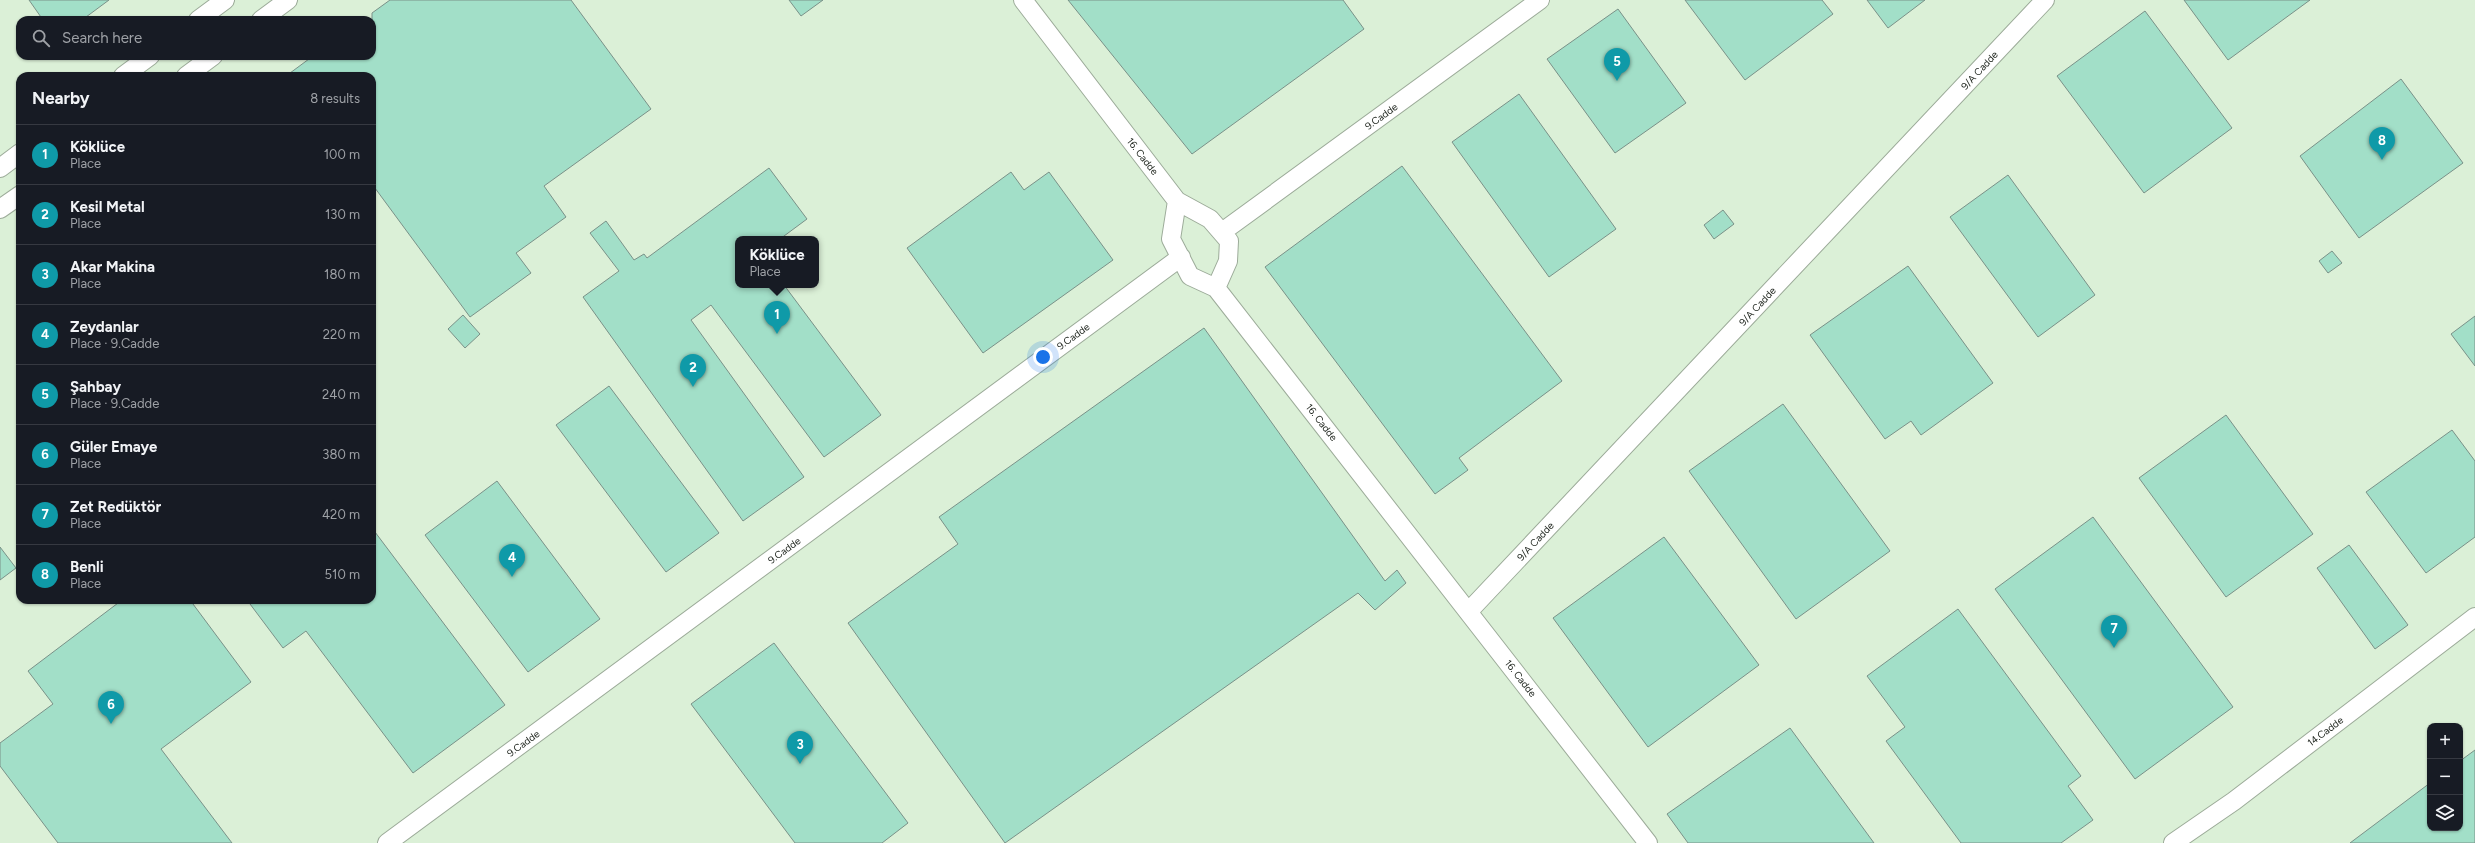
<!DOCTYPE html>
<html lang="en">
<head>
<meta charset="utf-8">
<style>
	:root { --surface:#171b24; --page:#242831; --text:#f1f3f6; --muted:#9ea1a6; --line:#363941; --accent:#0b8043 }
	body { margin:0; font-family:Figtree,sans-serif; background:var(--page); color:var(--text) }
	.controls { position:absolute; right:12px; bottom:12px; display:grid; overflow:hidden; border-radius:8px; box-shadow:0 1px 3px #0004 }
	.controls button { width:36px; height:36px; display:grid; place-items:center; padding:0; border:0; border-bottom:1px solid var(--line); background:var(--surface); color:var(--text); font:20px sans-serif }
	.you { position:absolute; left:1043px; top:357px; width:14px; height:14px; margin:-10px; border:3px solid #fff; border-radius:50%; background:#1a73e8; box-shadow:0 0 0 6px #1a73e833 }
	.badge { display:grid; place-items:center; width:26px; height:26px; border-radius:50%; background:var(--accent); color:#fff; font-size:13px; font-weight:700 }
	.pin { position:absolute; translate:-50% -33px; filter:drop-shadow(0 1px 2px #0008) }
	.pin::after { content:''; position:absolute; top:21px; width:14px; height:12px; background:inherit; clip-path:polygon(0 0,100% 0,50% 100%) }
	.popup { position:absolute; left:735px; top:236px; width:84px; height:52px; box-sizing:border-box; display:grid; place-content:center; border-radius:8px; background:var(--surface); filter:drop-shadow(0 1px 3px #0005); font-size:13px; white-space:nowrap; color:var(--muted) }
	.popup b { font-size:15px; color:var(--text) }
	.popup::after { content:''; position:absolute; left:50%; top:100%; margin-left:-8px; border:8px solid transparent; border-top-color:var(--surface) }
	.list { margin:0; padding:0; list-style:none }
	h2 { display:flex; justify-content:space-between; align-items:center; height:52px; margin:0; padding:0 16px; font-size:17px }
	h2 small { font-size:13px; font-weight:400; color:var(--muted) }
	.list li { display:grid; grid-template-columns:26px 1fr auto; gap:12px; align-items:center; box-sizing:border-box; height:60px; padding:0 16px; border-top:1px solid var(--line) }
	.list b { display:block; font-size:15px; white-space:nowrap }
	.list p { margin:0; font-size:13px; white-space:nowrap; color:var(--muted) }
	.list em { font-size:13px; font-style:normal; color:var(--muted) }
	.icon { flex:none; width:22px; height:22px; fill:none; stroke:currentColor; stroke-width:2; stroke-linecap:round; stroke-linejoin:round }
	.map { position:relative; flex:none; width:2475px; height:843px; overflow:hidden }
	.search { position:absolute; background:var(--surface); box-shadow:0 1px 3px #0004; left:16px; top:16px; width:360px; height:44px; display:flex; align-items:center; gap:10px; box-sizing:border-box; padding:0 14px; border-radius:12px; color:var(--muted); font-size:15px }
	.panel { position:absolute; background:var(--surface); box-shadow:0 1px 3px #0004; left:16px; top:72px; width:360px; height:532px; border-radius:12px }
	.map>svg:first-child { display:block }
</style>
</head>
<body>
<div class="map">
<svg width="2475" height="843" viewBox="0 0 2475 843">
	<rect width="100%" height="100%" fill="#e9f8e5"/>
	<!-- built -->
	<path fill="#dbf0d7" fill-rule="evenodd" d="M0,0H2475V843H0ZM20,20H372V56H20ZM20,76H372V600H20ZM738,239H816V285H738ZM2430,726H2460V828H2430Z"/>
	<!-- building -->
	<path fill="#a2dfc8" stroke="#7a9188" d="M29,0H109L82,20H43Z
		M390,0H571L651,109L544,186L566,217L516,253L531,273L470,317L372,184V76H286L313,56H372V13Z
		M789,0H823L801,16Z
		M1068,0H1343L1364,29L1192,154Z
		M1685,0H1822L1833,14L1745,80Z
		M1867,0H1925L1888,28Z
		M2184,0H2310L2228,60Z
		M1618,9L1686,103L1615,153L1547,59Z
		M2145,11L2232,128L2144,193L2057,76Z
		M2401,79L2463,163L2359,238L2300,156Z
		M1519,94L1616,229L1549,277L1452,142Z
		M1402,166L1562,381L1459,458L1468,470L1435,494L1265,267Z
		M769,168L807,219L780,239H738V285H784L881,415L824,457L711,305L691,320L804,477L743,521L583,297L619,271L590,233L606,221L634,260L644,254L647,258Z
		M1011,172L1024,190L1049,172L1113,260L983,353L907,248Z
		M2008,175L2095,295L2038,337L1950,217Z
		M1723,210L1734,224L1714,239L1704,225Z
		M2332,251L2342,263L2328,273L2319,261Z
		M1908,266L1993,383L1921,435L1911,421L1885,439L1810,335Z
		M463,315L480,334L465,348L448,329Z
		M2475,316V366L2451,334Z
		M1204,328L1385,581L1397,570L1406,583L1375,610L1358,593L1005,843L848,623L958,544L939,517Z
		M609,386L719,533L666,572L556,425Z
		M1783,404L1890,551L1796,619L1689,471Z
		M2226,415L2313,534L2226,597L2139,478Z
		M2452,430L2475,461V537L2426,573L2366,492Z
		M497,481L600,619L528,672L425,535Z
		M2093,517L2233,707L2135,779L1995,589Z
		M372,528L505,705L413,773L306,631L283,648L247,600H372Z
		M1664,537L1759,665L1648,747L1553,618Z
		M2349,545L2408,625L2375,649L2317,568Z
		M0,547L16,568L0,580Z
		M122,600H190L251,682L161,749L232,843H58L0,766V743L53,704L28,671Z
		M1958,609L2081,776L2068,786L2093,820L2061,843H1961L1886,741L1905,727L1867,676Z
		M774,643L908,823L882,843H795L691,704Z
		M1790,728L1874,843H1688L1667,814Z
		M2475,750V843H2350L2430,783V828H2460V761Z"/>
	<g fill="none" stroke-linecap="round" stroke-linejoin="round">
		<!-- minor casing -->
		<g stroke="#9cab99" stroke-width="20">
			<path id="minor" d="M1023,0L1177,201L1171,239L1190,276L1216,288L1648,843
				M198,20L225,0
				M261,20L288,0
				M123,76L150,56
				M186,76L213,56
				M0,168L20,153
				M1177,201L1210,219L1229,241L1228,261L1216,288
				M0,209L20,195
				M1222,232L1540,0
				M1469,611L2045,0
				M387,843L1181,257
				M2173,843L2234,801L2475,617"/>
		</g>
		<!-- minor -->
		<use href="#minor" stroke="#fff" stroke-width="18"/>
	</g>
	<g text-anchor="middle" stroke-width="3" stroke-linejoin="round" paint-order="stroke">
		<!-- street labels -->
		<g font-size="10" fill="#232922" stroke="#fff">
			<text transform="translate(1979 70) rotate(-47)" y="4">9/A Cadde</text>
			<text transform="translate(1381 116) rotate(-36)" y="4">9.Cadde</text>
			<text transform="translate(1143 156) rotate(52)" y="4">16. Cadde</text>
			<text transform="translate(1757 306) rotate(-47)" y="4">9/A Cadde</text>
			<text transform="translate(1073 336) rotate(-36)" y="4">9.Cadde</text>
			<text transform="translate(1322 422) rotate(52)" y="4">16. Cadde</text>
			<text transform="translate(1535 541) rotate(-47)" y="4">9/A Cadde</text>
			<text transform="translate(784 550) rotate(-36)" y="4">9.Cadde</text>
			<text transform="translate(1521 678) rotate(52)" y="4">16. Cadde</text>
			<text transform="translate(2325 731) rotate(-37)" y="4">14.Cadde</text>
			<text transform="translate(523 743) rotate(-36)" y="4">9.Cadde</text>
		</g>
	</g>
</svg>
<div class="controls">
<button>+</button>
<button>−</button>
<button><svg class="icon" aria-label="layers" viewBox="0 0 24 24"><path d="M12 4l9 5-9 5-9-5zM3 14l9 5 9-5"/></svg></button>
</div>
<div class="you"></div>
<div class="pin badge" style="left:777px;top:334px;background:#0f9aa8">1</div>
<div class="popup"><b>Köklüce</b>Place</div>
<div class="pin badge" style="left:693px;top:387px;background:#0f9aa8">2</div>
<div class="pin badge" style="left:800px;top:764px;background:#0f9aa8">3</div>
<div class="pin badge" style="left:512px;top:577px;background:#0f9aa8">4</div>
<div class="pin badge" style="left:1617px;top:81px;background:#0f9aa8">5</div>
<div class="pin badge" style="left:111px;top:724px;background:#0f9aa8">6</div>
<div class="pin badge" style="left:2114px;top:648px;background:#0f9aa8">7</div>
<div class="pin badge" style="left:2382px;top:160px;background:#0f9aa8">8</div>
<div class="search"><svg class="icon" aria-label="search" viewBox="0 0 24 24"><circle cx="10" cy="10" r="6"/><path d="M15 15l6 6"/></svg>Search here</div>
<section class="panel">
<h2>Nearby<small>8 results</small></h2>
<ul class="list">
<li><span class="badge" style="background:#0f9aa8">1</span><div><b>Köklüce</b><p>Place</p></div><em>100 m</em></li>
<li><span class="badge" style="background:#0f9aa8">2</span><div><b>Kesil Metal</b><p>Place</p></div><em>130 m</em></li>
<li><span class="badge" style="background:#0f9aa8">3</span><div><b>Akar Makina</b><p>Place</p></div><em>180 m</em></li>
<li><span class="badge" style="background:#0f9aa8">4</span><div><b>Zeydanlar</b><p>Place · 9.Cadde</p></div><em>220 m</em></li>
<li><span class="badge" style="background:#0f9aa8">5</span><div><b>Şahbay</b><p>Place · 9.Cadde</p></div><em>240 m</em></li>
<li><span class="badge" style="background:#0f9aa8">6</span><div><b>Güler Emaye</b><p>Place</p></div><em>380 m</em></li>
<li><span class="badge" style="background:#0f9aa8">7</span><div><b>Zet Redüktör</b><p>Place</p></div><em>420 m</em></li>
<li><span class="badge" style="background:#0f9aa8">8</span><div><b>Benli</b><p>Place</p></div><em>510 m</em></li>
</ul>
</section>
</div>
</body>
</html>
